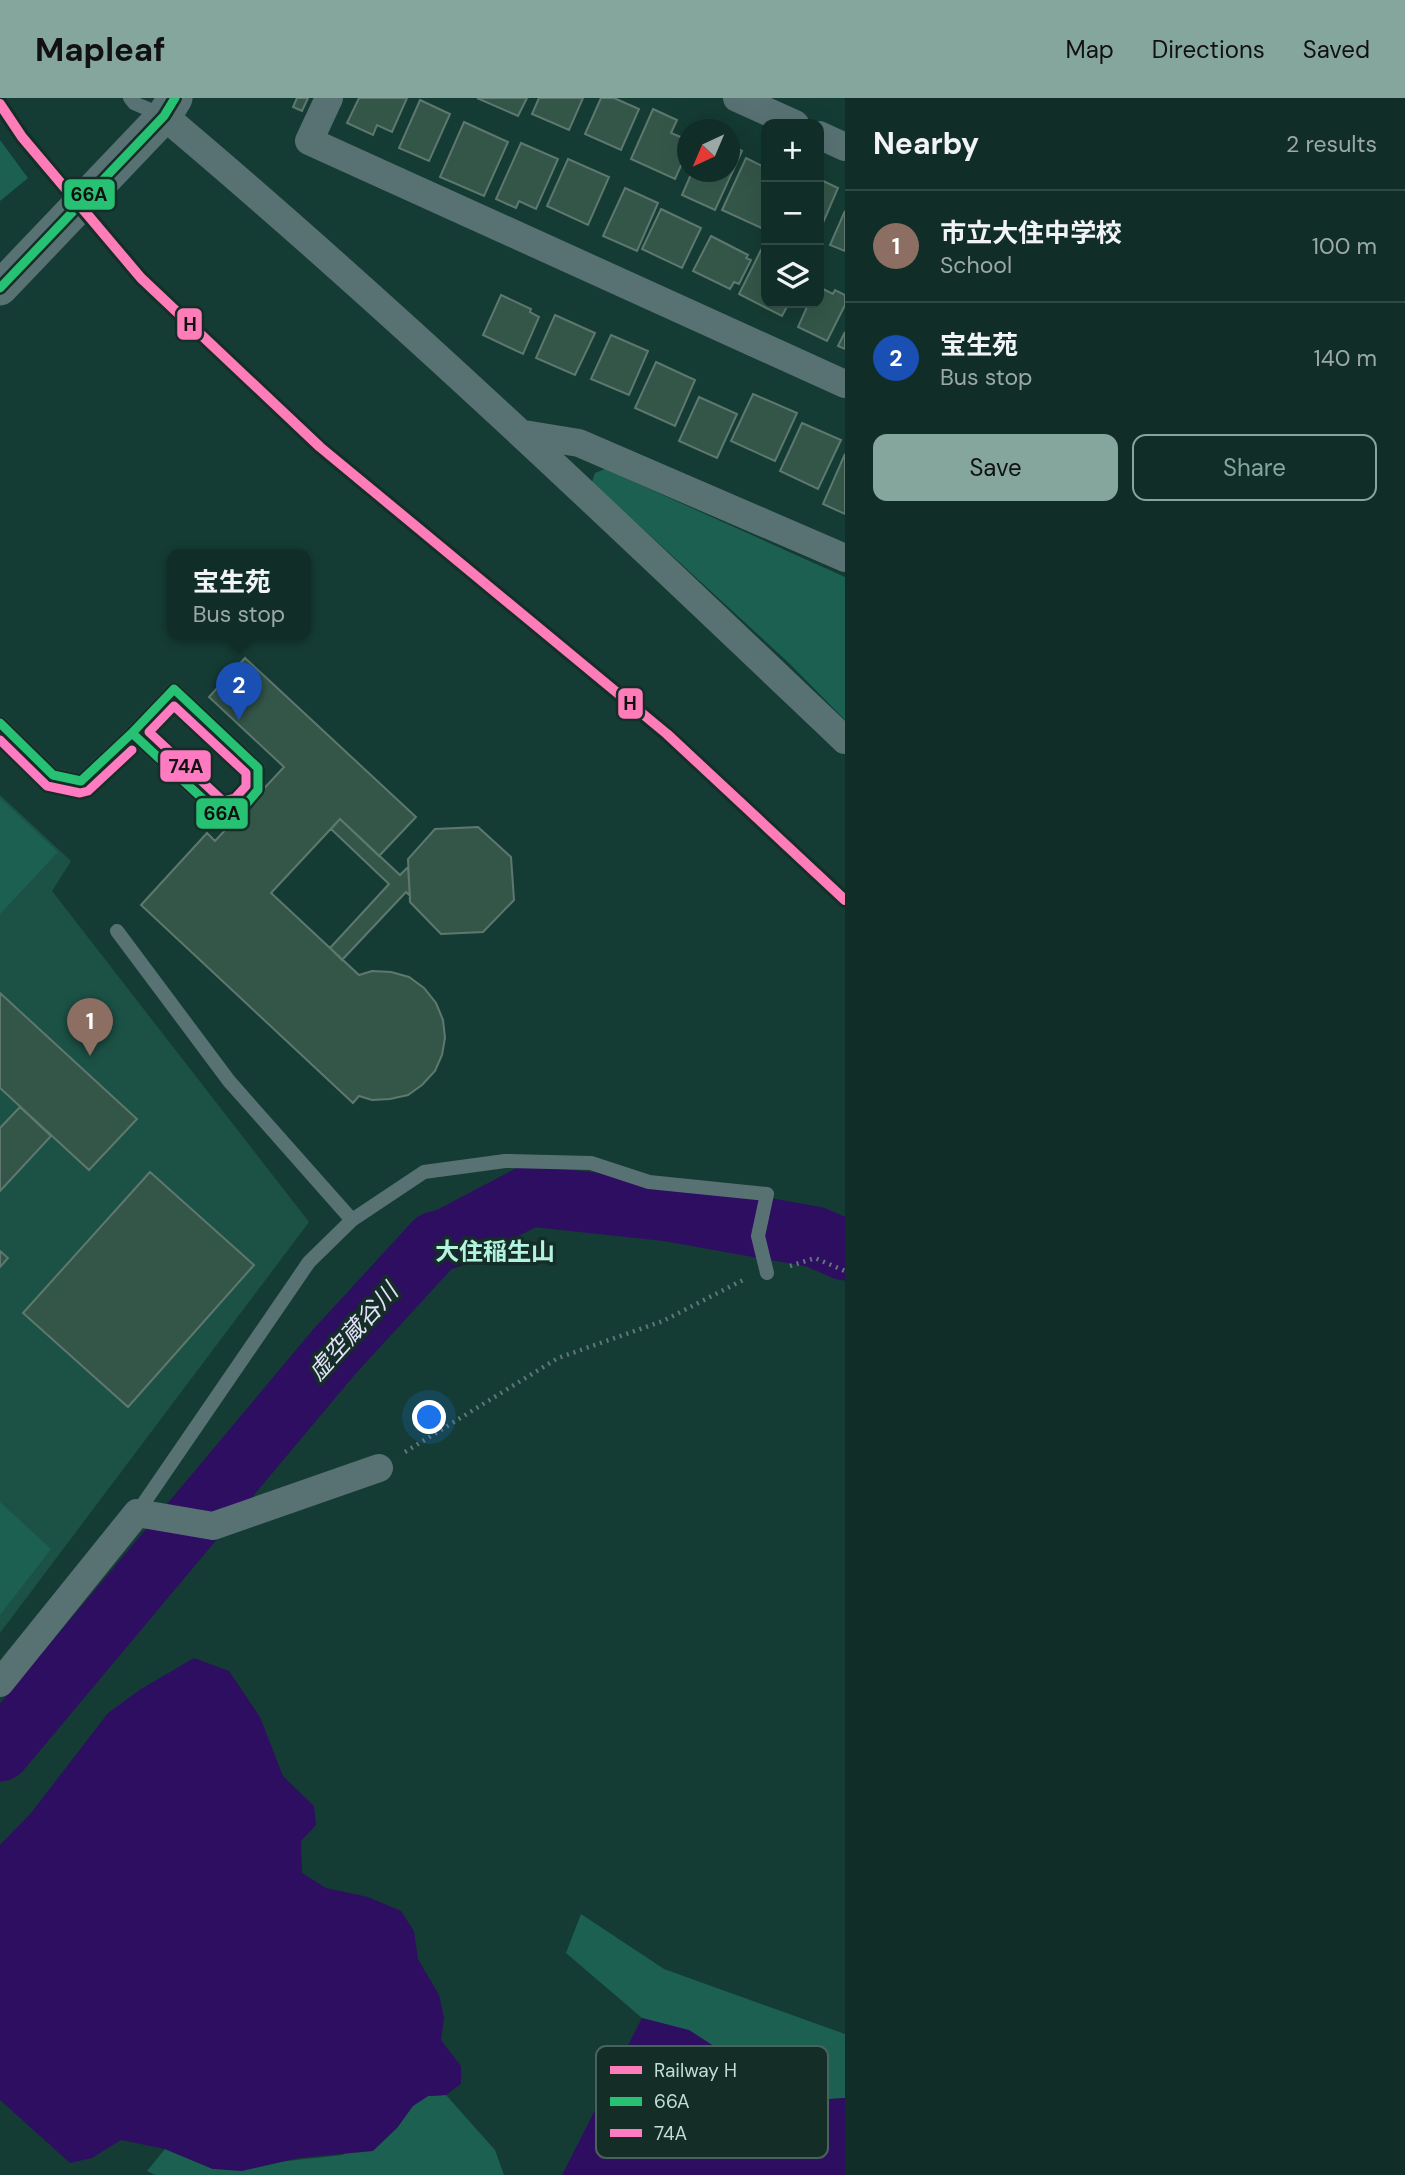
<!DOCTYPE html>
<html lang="en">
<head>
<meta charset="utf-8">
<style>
	:root { --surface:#102d27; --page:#1e3933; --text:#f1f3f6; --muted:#9ca8a7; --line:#304944; --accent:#85a69d }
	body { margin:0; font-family:"DM Sans","Noto Sans JP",sans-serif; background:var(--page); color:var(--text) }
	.controls { position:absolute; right:21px; top:21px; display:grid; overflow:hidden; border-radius:14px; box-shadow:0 7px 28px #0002 }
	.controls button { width:63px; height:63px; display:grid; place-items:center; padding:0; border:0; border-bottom:2px solid var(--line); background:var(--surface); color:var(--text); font:35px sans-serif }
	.compass { position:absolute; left:677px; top:21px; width:63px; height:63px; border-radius:50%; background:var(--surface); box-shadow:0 7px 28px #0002; rotate:224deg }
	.you { position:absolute; left:430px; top:1320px; width:24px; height:24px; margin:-18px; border:5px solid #fff; border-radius:50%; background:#1a73e8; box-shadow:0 0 0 10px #1a73e833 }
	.badge { display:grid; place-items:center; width:46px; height:46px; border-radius:50%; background:var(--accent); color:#fff; font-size:23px; font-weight:700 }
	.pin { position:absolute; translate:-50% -58px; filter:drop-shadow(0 2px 4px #0008) }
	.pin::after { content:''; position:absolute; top:37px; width:24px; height:21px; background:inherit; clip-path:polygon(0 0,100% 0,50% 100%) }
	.popup { position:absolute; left:167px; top:451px; width:144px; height:91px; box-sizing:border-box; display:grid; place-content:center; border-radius:14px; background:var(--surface); filter:drop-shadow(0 2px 5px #0005); font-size:23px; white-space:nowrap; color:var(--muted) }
	.popup b { font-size:26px; color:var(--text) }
	.popup::after { content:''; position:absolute; left:50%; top:100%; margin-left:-14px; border:14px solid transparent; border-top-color:var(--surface) }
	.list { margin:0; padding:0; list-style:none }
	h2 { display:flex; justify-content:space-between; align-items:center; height:91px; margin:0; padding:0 28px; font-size:30px }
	h2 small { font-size:23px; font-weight:400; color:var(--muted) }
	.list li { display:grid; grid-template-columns:46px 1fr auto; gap:21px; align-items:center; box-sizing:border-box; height:112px; padding:0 28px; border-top:2px solid var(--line) }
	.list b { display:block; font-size:26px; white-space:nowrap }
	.list p { margin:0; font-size:23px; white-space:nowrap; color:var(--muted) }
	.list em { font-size:23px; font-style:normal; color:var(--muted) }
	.actions { display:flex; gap:14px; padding:21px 28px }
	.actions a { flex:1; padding:16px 0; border:2px solid var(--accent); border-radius:14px; text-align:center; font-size:24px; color:var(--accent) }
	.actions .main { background:var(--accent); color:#111 }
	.icon { flex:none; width:38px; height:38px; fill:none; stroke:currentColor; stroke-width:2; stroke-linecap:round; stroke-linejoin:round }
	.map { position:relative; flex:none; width:845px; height:2077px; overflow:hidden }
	header { display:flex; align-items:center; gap:42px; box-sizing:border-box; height:98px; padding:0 35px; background:var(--accent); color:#111 }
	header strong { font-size:33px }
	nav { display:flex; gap:38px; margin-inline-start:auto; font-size:24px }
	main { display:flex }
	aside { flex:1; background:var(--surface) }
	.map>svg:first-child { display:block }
</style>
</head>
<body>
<header>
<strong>Mapleaf</strong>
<nav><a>Map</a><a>Directions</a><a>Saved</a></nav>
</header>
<main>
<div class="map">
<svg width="845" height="2077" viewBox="0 0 845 2077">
	<rect width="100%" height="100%" fill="#153c34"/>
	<!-- built -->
	<path fill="#1c5246" d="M0,697L71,763L52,793L309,1124L0,1535Z"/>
	<!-- green -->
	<path fill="#1b6051" d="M0,42L28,80L0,103Z
		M605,371L845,479V622L790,566L592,384L595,375Z
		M0,700L58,754L0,816Z
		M0,1404L51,1451L0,1517Z
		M581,1816L664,1871L845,1936V2000L799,2003L689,1933L642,1920L566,1855Z
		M446,1997L495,2052L504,2077H155L147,2073L165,2051L213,2071L342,2057L397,2030L412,2008L428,1998Z"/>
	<!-- water -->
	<path fill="#2e0e61" d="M194,1560L229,1573L260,1619L283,1678L314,1708L316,1727L301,1743L302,1775L326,1790L368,1799L401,1813L414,1833L418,1861L439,1897L444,1920L441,1942L461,1968V1986L446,1997L428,1998L413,2008L397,2030L373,2053L299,2060L242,2073L213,2071L165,2051L121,2042L92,2060L70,2065L0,2002V1747L31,1715L108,1615L141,1591Z
		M642,1920L689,1932L799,2003L845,2000V2077H562Z"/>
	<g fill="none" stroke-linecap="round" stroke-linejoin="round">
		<!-- river -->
		<path stroke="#2e0e61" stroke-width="61" d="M0,1653L334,1254L435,1144L449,1140L529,1098L669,1113L815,1139L845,1152"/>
	</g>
	<!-- building -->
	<path fill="#345649" stroke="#5e786f" stroke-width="2" d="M297,0H308L302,13L293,9Z
		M359,0H407L392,34L377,27L373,37L347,25Z
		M477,0H527L518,18Z
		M539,0H583L569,32L532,16Z
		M601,0H614L639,11L621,52L585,36Z
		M420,2L450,16L429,63L399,50Z
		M653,11L677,22L671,35L688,42V52L675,81L631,61Z
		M464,24L508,44L484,98L440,79Z
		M521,45L558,61L536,111L519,103L516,110L496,101Z
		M730,47L742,53L715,112L682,97L692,74H730Z
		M746,60L766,70V132L722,112Z
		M568,61L609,79L588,127L547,108Z
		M819,81L838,90L819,134Z
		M625,90L658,105L637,153L603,138Z
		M661,111L701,130L682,170L642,151Z
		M845,113V153L830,147Z
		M711,138L748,157L746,160L751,162L739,186L734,184L730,191L693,173Z
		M761,152L766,155V205H789L782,218L739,196Z
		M819,189L833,196L835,192L845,197V207L827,243L798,229L807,209L802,207L803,205H819Z
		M501,197L531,211L530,214L539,219L523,256L483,237Z
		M555,217L595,235L575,277L536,260Z
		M845,234V251L838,248Z
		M611,237L648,253L629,297L591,281Z
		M656,264L695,282L675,328L635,310Z
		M753,296L797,315L775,363L731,343Z
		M699,299L737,316L717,360L679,343Z
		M802,325L841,342L818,391L780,373Z
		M845,356V416L823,406Z
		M245,560L416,719L379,758L340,721L271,795L359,877L372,873L391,874L409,879L424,890L436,905L443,922L445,940L442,957L435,973L422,987L408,997L390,1001L372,1002L359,998L353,1005L141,807L207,735L215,743L284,669L209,599Z
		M340,721L400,777L408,769L410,798L406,794L342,862L330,850L389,786L331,731Z
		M478,729L511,759L514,802L483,834L441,836L410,804L408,761L435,731Z
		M0,895L137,1021L89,1072L0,990Z
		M20,1009L51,1038L0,1093V1030Z
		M150,1074L254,1167L128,1309L23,1215Z
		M0,1153L8,1160L0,1169Z"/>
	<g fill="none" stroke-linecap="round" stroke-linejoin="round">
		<!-- path -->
		<path stroke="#607778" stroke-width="4.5" stroke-dasharray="2 5" stroke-linecap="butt" d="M790,1168L815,1160L845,1173
			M405,1354L558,1260L663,1223L745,1181"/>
		<!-- service -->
		<path stroke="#587274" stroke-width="14" d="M130,0L134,5L162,17
			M0,625L53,677L81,683L132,635L174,591L258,670V692L242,711L219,716L132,635
			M117,833L229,983L352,1122L309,1164L137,1415
			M352,1122L424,1074L505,1063L591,1065L649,1084L767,1096L758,1138L767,1175"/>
		<!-- minor -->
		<path stroke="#587274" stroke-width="28" d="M329,0L309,43L845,286
			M737,0L795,26
			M164,18C400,217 622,430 845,642
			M819,37L845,49
			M524,336L579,345L845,460
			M0,1585L137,1415L213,1428L379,1370"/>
		<!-- tertiary -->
		<path stroke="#587274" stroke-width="35" d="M0,190L164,18L175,0"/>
		<!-- bus-1 casing -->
		<g stroke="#142e27" stroke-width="14">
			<path id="bus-1" d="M0,190L164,18L175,0
				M174,591L258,670V692L242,711L219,716L132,635Z
				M0,625L53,677L81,683L132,635"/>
		</g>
		<!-- bus-2 casing -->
		<g stroke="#142e27" stroke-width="14">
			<path id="bus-2" d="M174,608L246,675V688L235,700L223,703L149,634Z
				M0,642L47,688L80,695L88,693L132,652"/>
		</g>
		<!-- bus-1 -->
		<use href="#bus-1" stroke="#26c172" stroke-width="9"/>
		<!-- bus-2 -->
		<use href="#bus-2" stroke="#fe7ac1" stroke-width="9"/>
		<!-- rail-1 casing -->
		<g stroke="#142e27" stroke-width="16">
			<path id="rail-1" d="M0,6L22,39L141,180L320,349L667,636L845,802"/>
		</g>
		<!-- rail-1 -->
		<use href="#rail-1" stroke="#fe7cb7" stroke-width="10"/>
	</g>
	<g text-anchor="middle" stroke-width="7" stroke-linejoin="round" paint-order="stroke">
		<!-- neighbourhood labels -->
		<g font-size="24" font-weight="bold" fill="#b3f3e0" stroke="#142e27">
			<text x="495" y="1162">大住稲生山</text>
		</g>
		<!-- water labels -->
		<g font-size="24" font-style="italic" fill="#e4e0f9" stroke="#142e27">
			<text transform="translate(353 1234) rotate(-48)" y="8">虚空蔵谷川</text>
		</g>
	</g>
	<!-- legend -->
	<rect x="596" y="1948" width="232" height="112" rx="10" fill="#142e27" stroke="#48635c" stroke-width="2"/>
	<rect x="610" y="1968" width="32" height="8" fill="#fe7cb7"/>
	<rect x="610" y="1999" width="32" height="9" fill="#26c172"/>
	<rect x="610" y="2031" width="32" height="8" fill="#fe7ac1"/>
	<g font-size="19" fill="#c1dfd6">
		<text x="654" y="1979">Railway H</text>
		<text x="654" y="2010">66A</text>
		<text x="654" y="2042">74A</text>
	</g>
	<g stroke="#142e27" stroke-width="2.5">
		<rect x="63" y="80" width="53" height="33" rx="7" fill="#26c172"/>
		<rect x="176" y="209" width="27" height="34" rx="7" fill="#fe7cb7"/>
		<rect x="617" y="589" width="27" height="33" rx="7" fill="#fe7cb7"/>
		<rect x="159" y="651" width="53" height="34" rx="7" fill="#fe7ac1"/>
		<rect x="195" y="699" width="54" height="33" rx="7" fill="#26c172"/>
	</g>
	<g font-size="19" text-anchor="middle" font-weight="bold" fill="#111">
		<text x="89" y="103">66A</text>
		<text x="190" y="233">H</text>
		<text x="630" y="612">H</text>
		<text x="186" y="675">74A</text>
		<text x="222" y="722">66A</text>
	</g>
</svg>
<div class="controls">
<button>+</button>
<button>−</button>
<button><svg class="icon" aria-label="layers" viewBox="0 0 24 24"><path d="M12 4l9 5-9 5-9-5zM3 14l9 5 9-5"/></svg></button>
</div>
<svg class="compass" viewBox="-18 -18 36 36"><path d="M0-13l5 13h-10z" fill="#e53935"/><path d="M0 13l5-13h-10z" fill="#9ca8a7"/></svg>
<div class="you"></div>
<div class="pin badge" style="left:90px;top:958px;background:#8d6e63">1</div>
<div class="pin badge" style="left:239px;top:622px;background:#1a4fb4">2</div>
<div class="popup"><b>宝生苑</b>Bus stop</div>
</div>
<aside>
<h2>Nearby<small>2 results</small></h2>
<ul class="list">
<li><span class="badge" style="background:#8d6e63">1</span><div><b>市立大住中学校</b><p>School</p></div><em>100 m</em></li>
<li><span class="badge" style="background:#1a4fb4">2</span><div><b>宝生苑</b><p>Bus stop</p></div><em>140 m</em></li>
</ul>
<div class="actions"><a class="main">Save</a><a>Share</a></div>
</aside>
</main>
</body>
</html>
